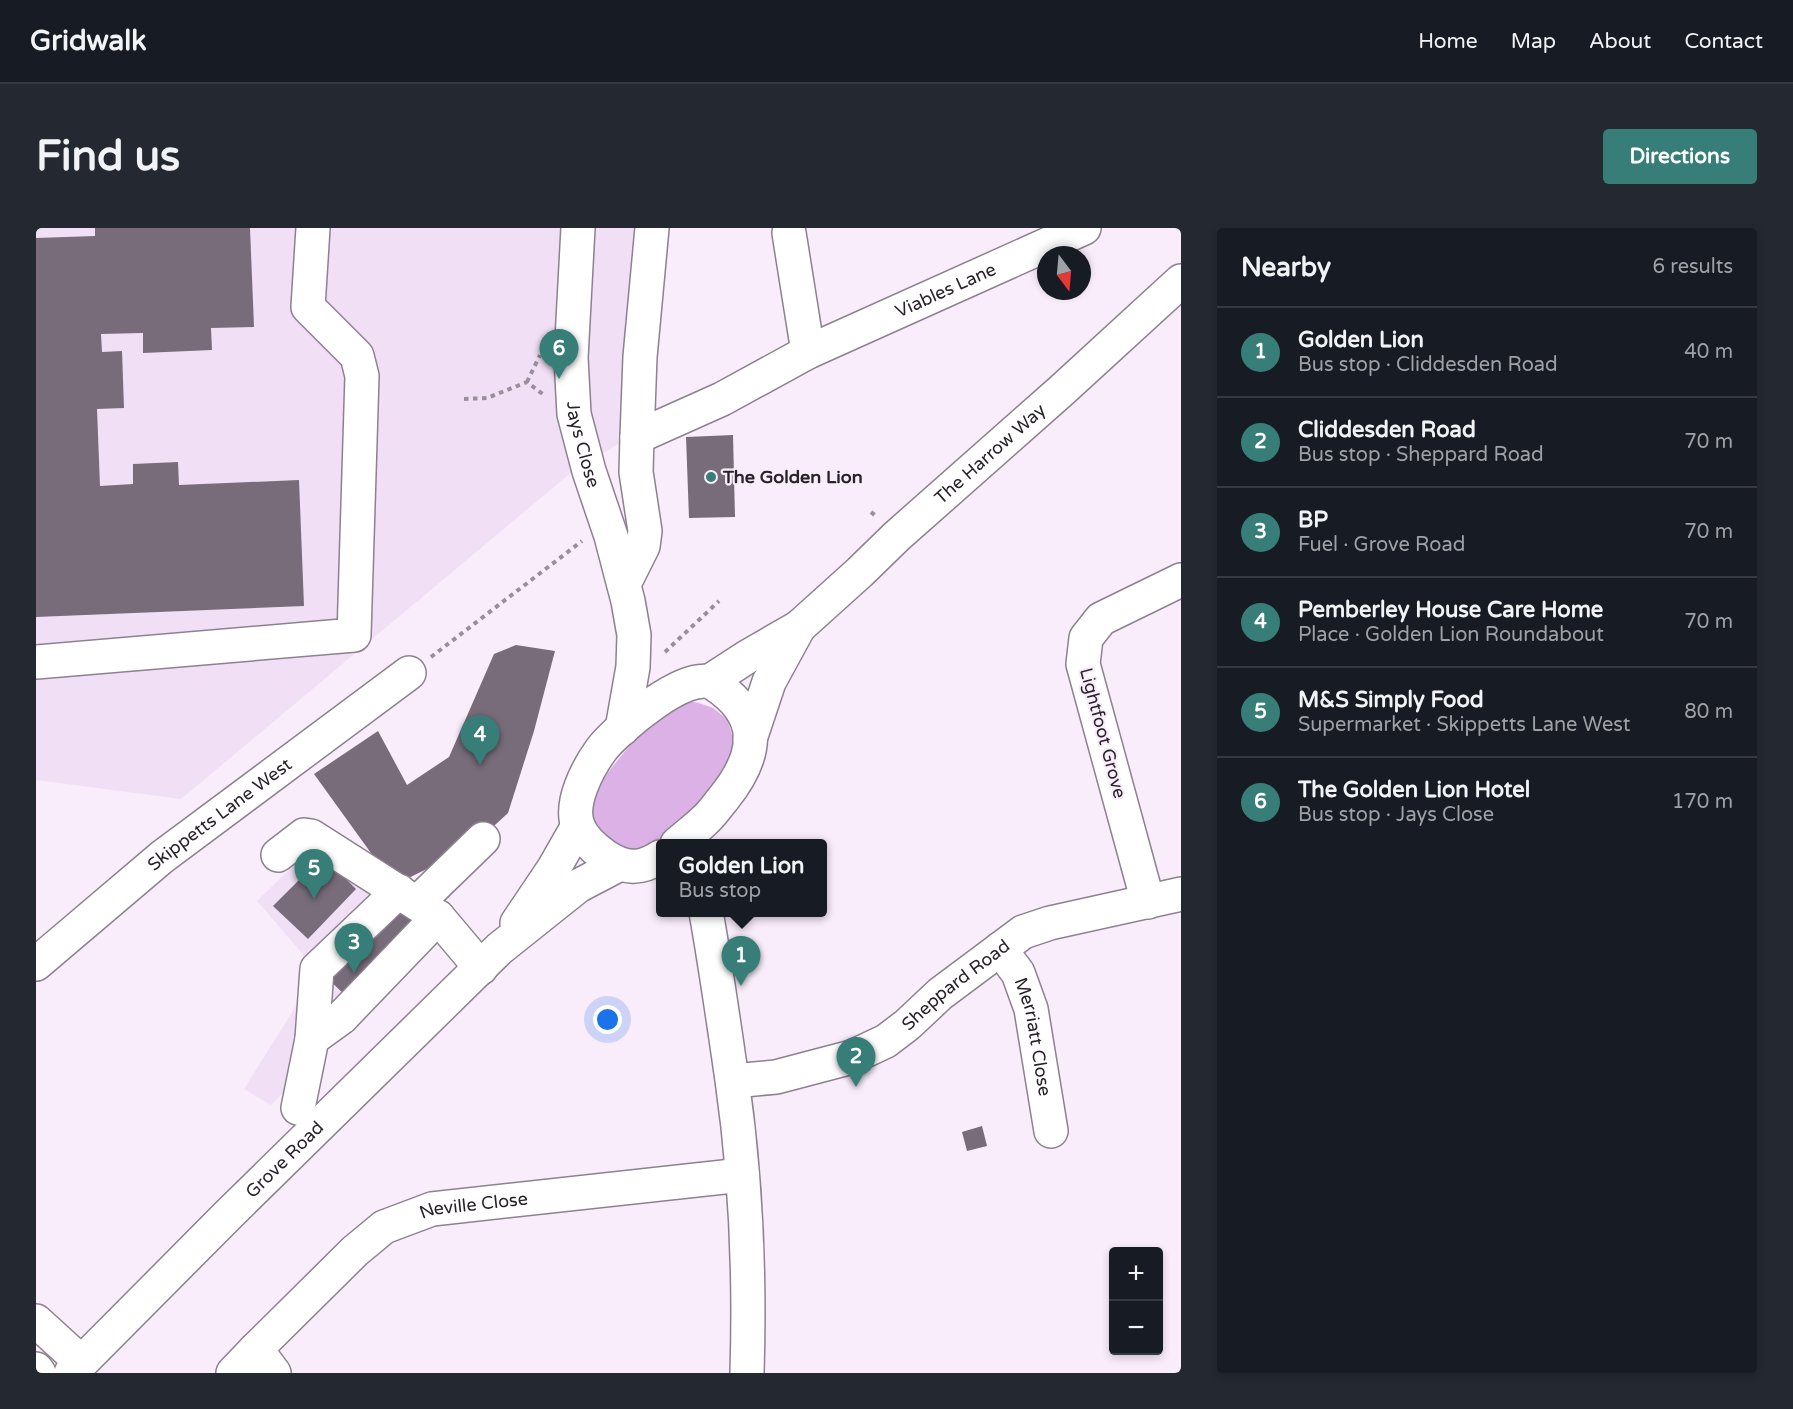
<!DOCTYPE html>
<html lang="en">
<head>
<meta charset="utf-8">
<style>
	:root { --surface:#171b24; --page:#242831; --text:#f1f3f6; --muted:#9ea1a6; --line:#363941; --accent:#377e78 }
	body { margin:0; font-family:"Varela Round",sans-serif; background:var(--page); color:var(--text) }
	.controls { position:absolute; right:18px; bottom:18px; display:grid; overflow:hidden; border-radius:6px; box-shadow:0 3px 9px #0003 }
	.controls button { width:54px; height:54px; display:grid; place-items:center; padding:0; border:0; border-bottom:2px solid var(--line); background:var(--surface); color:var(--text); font:30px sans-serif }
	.compass { position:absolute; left:1001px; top:18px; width:54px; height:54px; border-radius:50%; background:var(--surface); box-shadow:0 3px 9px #0003; rotate:164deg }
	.you { position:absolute; left:572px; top:792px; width:21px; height:21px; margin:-15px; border:4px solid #fff; border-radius:50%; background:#1a73e8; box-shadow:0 0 0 9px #1a73e833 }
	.badge { display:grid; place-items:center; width:39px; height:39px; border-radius:50%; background:var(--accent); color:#fff; font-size:20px; font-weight:700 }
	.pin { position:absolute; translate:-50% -50px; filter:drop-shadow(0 2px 3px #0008) }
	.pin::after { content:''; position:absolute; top:32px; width:21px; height:18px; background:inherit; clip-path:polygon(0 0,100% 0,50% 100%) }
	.popup { position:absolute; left:620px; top:611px; width:171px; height:78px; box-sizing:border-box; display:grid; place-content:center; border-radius:6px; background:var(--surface); filter:drop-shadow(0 2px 4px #0005); font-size:20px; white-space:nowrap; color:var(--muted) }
	.popup b { font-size:22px; color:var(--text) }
	.popup::after { content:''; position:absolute; left:50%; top:100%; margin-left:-12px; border:12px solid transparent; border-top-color:var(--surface) }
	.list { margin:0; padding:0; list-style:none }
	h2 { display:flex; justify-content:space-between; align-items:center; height:78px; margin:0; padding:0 24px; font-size:26px }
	h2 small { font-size:20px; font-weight:400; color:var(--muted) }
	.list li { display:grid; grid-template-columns:39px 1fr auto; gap:18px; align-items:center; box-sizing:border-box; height:90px; padding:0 24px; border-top:2px solid var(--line) }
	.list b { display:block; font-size:22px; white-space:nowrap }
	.list p { margin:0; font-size:20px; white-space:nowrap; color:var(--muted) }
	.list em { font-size:20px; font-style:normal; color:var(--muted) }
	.map { position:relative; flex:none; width:1145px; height:1145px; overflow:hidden; border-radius:6px }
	header { display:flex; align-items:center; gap:36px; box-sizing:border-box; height:84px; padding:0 30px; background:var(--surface); border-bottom:2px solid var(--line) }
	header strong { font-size:28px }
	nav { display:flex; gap:33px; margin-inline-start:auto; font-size:21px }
	.intro { display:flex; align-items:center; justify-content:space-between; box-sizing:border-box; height:144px; padding:0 36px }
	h1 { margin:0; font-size:42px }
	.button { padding:15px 27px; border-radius:6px; background:var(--accent); color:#fff; font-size:21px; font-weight:700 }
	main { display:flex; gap:36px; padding:0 36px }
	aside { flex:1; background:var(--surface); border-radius:6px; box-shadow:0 3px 9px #0003 }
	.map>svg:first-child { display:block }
</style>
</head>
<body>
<header>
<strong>Gridwalk</strong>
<nav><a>Home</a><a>Map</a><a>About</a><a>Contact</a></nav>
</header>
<div class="intro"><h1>Find us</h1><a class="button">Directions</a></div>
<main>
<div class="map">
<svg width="1145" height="1145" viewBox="0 0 1145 1145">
	<rect width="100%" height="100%" fill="#f9ecfb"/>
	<!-- built -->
	<path fill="#f1dff5" d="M0,0H611L593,209L531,248L145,571L0,552Z
		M292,604L424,686L235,877L208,861L267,767L270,737L266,725L221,673Z"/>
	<!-- green -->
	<path fill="#dcb1e6" d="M650,473L663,475L677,480L692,492L699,519L693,542L655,596L616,624L578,623L556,594L555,577L565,553L611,496Z"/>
	<!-- building -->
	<path fill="#786c7a" d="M59,0H214L218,99L175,100L176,122L107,125V105L65,106L66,124L86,123L88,180L61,181L64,258L97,256V236L142,234L143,257L263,252L268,378L0,389V10L59,8Z
		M697,207L699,289L653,290L650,209Z
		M480,417L519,423L498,503L472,585L434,620L358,657L278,546L342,503L371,557L413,529L458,426Z
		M287,628L320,661L272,711L237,678Z
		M356,675L384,701L313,771L287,746Z
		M946,898L951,918L931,923L926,904Z"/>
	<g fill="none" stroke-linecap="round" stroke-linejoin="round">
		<!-- minor casing -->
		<g stroke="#8d8190" stroke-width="36">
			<g id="minor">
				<path id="s1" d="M542,0L535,130L538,186L553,243L575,308L592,373L598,407L597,439L586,501"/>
				<path d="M753,5L772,124"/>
				<path id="s2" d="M601,209L686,171L772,124L1048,0"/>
				<path d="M588,356L607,318L609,303L600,244L601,209L604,129L616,0"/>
				<path d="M0,434L318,407L326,148L321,128L272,79L277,0"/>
				<path id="s3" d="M674,453L711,429L763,399L824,344L861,308L1025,163L1145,53"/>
				<path d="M714,511L733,454L763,399"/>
				<path d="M242,627L268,607L275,608L402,689L445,740"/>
				<path d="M624,629C604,642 589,641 569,628C559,621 547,611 542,598C533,575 552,540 565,522C580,502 653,439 678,456C729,489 721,529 687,571C681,578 676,586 669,592C660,601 650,608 641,616"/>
				<path d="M1112,674L1047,436L1050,410L1065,391L1145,352"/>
				<path d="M381,675L447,611"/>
				<path d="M670,684C680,740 688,796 696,852C710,949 714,1048 711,1145"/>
				<path d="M481,695L518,640L542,598"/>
				<path id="s4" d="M964,721L982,745L995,781L1015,903"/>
				<path id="s5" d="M0,736L126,629L373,445"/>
				<path d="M276,811L281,741L363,663"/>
				<path id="s6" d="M697,853L740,849L816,829L850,813L871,797L904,766L987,704L1014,695L1145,666"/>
				<path d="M262,880L276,811L305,790L402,689"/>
				<path d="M0,1093L45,1134"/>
				<path d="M0,1141L3,1145"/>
				<path id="s7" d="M35,1145L192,987L463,721L542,658L582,637"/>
				<path d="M197,1145L220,1121"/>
				<path id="s8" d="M238,1145L220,1121L319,1023L348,999L396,981L706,947"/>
			</g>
		</g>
		<!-- path -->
		<path stroke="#998f9a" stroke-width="4" stroke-dasharray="4.5 4.5" stroke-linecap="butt" d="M491,154L504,127
			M428,171L451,170L491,154L508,167
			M835,284L841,289
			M629,424L683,373
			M395,429L546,313"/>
		<!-- minor -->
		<use href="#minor" stroke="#fff" stroke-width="33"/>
	</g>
	<!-- markers -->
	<circle fill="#377e78" stroke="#f9ecfb" stroke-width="2" cx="675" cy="249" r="6"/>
	<g text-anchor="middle" stroke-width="4.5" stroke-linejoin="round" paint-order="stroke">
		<!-- street labels -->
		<g font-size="18" fill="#282329" stroke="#f9ecfb">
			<text dy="6" stroke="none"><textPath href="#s2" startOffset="342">Viables Lane</textPath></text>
			<text dy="6" stroke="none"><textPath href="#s1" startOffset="218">Jays Close</textPath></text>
			<text dy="6" stroke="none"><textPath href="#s3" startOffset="362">The Harrow Way</textPath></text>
			<text transform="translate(1067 505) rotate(75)" y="6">Lightfoot Grove</text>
			<text dy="6" stroke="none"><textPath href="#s5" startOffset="237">Skippetts Lane West</textPath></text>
			<text dy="6" stroke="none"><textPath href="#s6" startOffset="249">Sheppard Road</textPath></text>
			<text dy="6" stroke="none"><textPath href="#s4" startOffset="96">Merriatt Close</textPath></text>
			<text dy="6" stroke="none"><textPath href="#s7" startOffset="302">Grove Road</textPath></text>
			<text dy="6" stroke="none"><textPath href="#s8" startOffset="300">Neville Close</textPath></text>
		</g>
		<!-- poi labels -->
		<g font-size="18" font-weight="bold" fill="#282329" stroke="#f9ecfb" text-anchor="start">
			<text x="687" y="255">The Golden Lion</text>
		</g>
	</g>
</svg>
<div class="controls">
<button>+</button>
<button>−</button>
</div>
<svg class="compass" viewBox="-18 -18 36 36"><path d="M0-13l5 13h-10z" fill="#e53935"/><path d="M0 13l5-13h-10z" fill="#9ea1a6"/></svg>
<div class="you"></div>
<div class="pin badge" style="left:705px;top:758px">1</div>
<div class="popup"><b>Golden Lion</b>Bus stop</div>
<div class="pin badge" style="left:820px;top:859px">2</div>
<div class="pin badge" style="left:318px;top:745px">3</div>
<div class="pin badge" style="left:444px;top:537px">4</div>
<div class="pin badge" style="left:278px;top:671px">5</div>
<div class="pin badge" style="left:523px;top:151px">6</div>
</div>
<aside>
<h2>Nearby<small>6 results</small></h2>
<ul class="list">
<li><span class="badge">1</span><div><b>Golden Lion</b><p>Bus stop · Cliddesden Road</p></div><em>40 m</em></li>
<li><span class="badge">2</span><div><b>Cliddesden Road</b><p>Bus stop · Sheppard Road</p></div><em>70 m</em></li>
<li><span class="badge">3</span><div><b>BP</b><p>Fuel · Grove Road</p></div><em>70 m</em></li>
<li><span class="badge">4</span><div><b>Pemberley House Care Home</b><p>Place · Golden Lion Roundabout</p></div><em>70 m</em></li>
<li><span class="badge">5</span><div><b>M&amp;S Simply Food</b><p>Supermarket · Skippetts Lane West</p></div><em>80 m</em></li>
<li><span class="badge">6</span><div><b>The Golden Lion Hotel</b><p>Bus stop · Jays Close</p></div><em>170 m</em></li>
</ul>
</aside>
</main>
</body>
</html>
